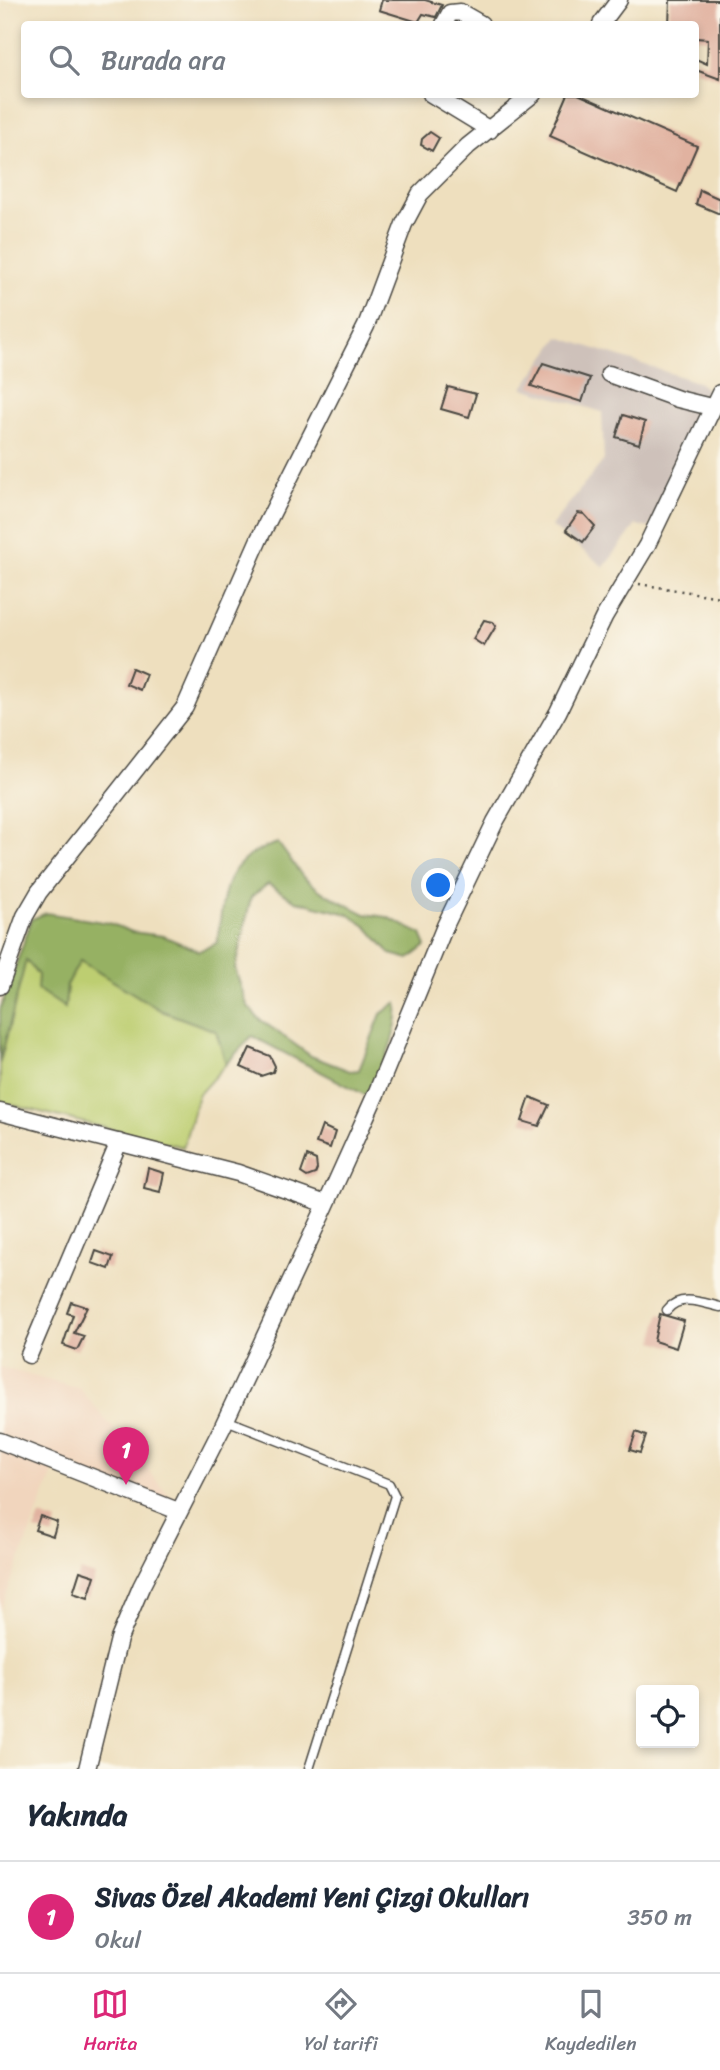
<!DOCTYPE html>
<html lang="tr">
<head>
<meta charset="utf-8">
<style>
	:root { --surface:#fff; --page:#f2f2f3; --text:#1f2937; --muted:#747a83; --line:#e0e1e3; --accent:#db2777 }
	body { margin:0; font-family:Sriracha,sans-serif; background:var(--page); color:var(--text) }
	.controls { position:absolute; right:21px; bottom:21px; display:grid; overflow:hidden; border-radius:7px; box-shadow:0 4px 10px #0003 }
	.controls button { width:63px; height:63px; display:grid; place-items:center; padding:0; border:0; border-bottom:2px solid var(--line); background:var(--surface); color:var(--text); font:35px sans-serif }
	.you { position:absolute; left:439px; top:886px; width:24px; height:24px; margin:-18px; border:5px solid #fff; border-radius:50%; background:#1a73e8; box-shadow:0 0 0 10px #1a73e833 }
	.badge { display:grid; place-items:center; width:46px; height:46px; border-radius:50%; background:var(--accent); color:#fff; font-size:23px; font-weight:700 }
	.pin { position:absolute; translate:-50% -58px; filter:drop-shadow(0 2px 4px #0008) }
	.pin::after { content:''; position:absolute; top:37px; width:24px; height:21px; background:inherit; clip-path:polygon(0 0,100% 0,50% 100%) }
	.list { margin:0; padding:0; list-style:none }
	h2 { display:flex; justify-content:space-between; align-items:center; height:91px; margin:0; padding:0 28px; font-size:30px }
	h2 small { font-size:23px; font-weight:400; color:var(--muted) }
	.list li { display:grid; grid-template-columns:46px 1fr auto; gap:21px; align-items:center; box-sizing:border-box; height:112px; padding:0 28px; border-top:2px solid var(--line) }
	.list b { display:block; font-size:26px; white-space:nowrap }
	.list p { margin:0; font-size:23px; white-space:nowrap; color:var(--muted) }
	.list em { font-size:23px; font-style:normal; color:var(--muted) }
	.icon { flex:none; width:38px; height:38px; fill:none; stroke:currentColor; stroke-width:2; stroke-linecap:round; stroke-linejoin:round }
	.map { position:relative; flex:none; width:720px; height:1769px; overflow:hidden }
	.search { position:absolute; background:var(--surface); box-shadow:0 4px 10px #0003; left:21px; right:21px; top:21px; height:77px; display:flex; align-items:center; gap:18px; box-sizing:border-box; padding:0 24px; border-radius:7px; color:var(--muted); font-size:26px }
	.sheet { height:203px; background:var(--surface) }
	nav { display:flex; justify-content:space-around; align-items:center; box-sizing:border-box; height:98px; border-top:2px solid var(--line); background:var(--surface); font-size:19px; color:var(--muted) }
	nav a { display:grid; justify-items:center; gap:4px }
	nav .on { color:var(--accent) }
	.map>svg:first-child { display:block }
</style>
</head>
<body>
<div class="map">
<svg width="720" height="1769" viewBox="0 0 720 1769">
	<rect width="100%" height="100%" fill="#fbf7ec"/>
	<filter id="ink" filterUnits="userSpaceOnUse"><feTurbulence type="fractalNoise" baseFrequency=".0143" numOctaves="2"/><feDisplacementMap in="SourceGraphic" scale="14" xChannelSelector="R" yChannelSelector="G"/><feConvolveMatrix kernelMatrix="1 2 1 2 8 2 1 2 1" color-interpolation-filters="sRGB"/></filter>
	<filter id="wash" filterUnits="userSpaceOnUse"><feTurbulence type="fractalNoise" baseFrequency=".00686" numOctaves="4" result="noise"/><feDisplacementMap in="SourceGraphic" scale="28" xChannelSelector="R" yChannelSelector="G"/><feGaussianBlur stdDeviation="1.57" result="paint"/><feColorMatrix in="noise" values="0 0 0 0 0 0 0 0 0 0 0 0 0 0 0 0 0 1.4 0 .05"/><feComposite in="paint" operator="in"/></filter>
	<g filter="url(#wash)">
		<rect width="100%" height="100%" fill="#eedfbe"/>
		<!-- built -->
		<path fill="#f1d5bd" d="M0,1367L80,1389L173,1500L165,1514L54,1470L0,1611Z"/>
		<!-- industrial -->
		<path fill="#cec1ba" d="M559,337L700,383L710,393L649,528L636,525L604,567L551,526L604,460L602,412L523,388Z"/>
		<!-- green -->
		<path fill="#bdce71" stroke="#747c4e" stroke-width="2" d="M26,959L65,1008L67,985L80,960L162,1011L216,1031L226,1064L198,1095L183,1147L0,1102V1062Z"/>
		<!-- forest -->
		<path fill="#96b163" stroke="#606e47" stroke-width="2" d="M278,843L303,877L322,892L365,914L387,917L421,934L426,946L409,959L391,954L367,927L348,914L296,901L268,884L251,897L235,969L247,1005L258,1018L311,1056L350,1071L359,1070L381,1014L397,1002C400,1030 382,1073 365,1095L252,1036L226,1064L216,1031L162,1011L80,961L67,985L65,1008L37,989L38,975L26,960L0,1062V1010L32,919L46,913L109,923L132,932L163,936L199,951L217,943C225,892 221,860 278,843Z"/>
		<g id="blocks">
			<!-- building -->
			<path fill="#e1b2a0" d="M382,0H425L442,5L436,17L423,14L418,22L379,10Z
				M670,0H720V79L696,70V59L707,64L708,39L696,38V24H669Z
				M568,94H578L697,146L677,192L550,136Z
				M430,132L439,138L432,151L421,145L422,139Z
				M700,190L720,199V214L696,204Z
				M543,363L590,378L582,402L531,386Z
				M448,387L476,394L469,417L441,409Z
				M623,415L645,422L639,444L616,437Z
				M578,513L584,514L595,526L583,542L566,530Z
				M484,620L493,622L496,626L484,646L473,639Z
				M132,668L146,674L140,690L126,684Z
				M250,1048L270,1056L275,1066L273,1072L261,1076L241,1067Z
				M530,1097L549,1105L539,1126L522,1121Z
				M322,1126L335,1132L330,1148L316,1143Z
				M307,1156L316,1160L317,1169L315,1174L307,1177L301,1173Z
				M148,1168L164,1173L160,1192L144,1188Z
				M96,1251L113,1257L109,1269L92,1263Z
				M71,1302L87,1307L74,1333L84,1336L77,1350L63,1345L73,1315L67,1313Z
				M660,1314L684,1321L676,1348L654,1341Z
				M636,1432L646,1436L640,1453L630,1450Z
				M40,1516L57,1522L53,1536L35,1530Z
				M80,1571L95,1576L88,1598L73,1593Z"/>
		</g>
	</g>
	<g filter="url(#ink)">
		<use href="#blocks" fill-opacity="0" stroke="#484641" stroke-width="2"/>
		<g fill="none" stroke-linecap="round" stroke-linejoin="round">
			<!-- service casing -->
			<g stroke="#484641" stroke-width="11">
				<path id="service" d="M667,1310C680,1293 703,1303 720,1307
					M226,1420L389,1484L395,1496L309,1769"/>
			</g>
			<!-- minor casing -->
			<g stroke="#484641" stroke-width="19">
				<path id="minor" d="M444,24L450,13L460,12L481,24
					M601,24L619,0
					M431,94L490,130
					M609,374L678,399L711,407
					M0,986L25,916L39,892L185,707L259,539L366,326L404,224L420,194L468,146L533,94
					M0,1112L238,1173L326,1204
					M29,1355L119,1142
					M0,1441L178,1511
					M87,1769L119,1639L141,1587L222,1428L325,1207L376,1094L445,926L495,822L558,712L604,617L647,545L720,393"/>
			</g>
			<!-- path -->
			<path stroke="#484641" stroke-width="2.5" stroke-dasharray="2 5" stroke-linecap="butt" d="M639,584L720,597"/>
			<!-- service -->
			<use href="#service" stroke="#fff" stroke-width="8"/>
			<!-- minor -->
			<use href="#minor" stroke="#fff" stroke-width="16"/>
		</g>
	</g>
</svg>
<div class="controls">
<button><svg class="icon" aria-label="locate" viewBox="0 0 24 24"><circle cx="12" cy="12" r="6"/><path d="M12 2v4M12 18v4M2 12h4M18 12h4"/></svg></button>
</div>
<div class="you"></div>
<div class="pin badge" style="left:126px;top:1485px">1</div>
<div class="search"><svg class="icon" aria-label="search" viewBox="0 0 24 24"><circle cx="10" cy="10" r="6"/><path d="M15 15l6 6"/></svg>Burada ara</div>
</div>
<section class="sheet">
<h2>Yakında<small></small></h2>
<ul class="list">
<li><span class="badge">1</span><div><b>Sivas Özel Akademi Yeni Çizgi Okulları</b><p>Okul</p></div><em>350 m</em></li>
</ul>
</section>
<nav>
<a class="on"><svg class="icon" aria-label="map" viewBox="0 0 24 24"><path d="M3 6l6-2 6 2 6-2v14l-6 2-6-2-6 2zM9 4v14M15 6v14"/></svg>Harita</a>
<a><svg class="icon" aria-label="directions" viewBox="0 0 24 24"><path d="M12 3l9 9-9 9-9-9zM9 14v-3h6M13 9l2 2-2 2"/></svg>Yol tarifi</a>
<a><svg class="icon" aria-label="saved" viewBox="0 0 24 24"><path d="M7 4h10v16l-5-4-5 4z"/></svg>Kaydedilen</a>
</nav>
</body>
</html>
